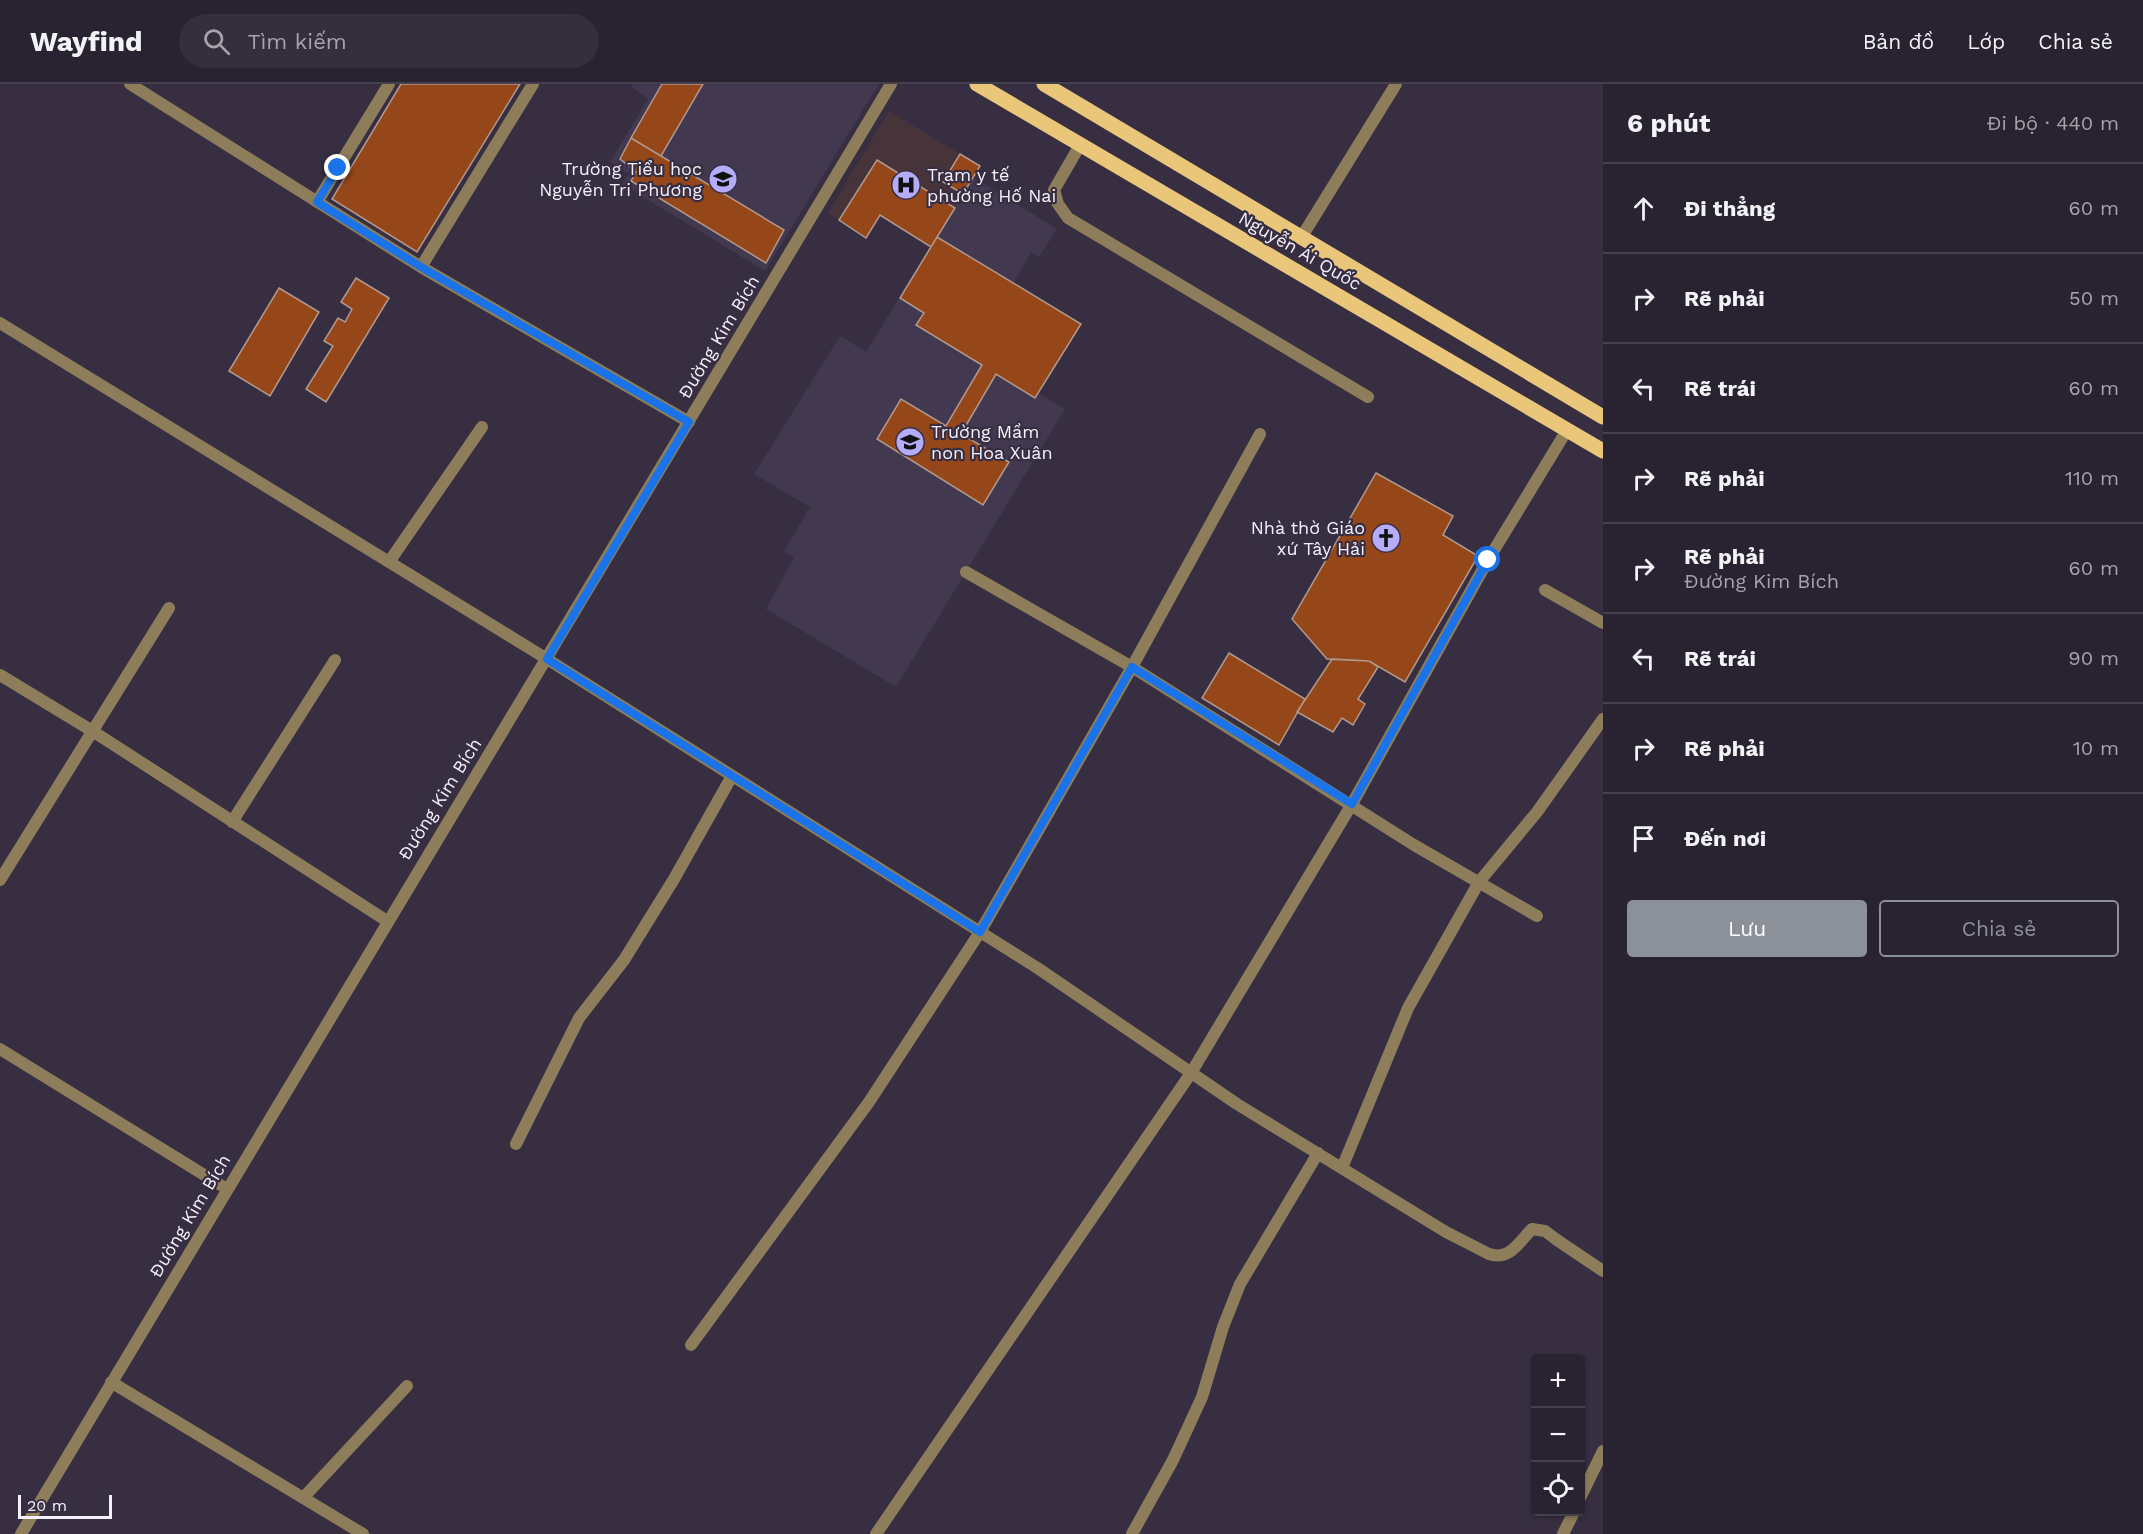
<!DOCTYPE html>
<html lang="vi">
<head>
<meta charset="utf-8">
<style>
	:root { --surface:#292331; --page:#352f3d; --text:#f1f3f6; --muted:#a5a4ab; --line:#45404d; --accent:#8c9099 }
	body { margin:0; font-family:"Work Sans",sans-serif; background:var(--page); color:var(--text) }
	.controls { position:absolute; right:18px; bottom:18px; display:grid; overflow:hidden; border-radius:6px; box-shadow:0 2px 4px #0004 }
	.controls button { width:54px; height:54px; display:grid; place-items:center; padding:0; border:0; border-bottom:2px solid var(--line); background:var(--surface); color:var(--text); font:30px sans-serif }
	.scale { position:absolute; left:18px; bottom:15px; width:94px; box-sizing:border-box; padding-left:6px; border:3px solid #f5f0fc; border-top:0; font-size:16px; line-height:21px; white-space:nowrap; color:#f5f0fc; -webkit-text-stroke:4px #372f41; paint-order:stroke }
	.stop { position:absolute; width:18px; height:18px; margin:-14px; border:4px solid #1a73e8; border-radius:50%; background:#fff }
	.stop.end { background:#1a73e8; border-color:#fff; box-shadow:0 2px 6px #0008 }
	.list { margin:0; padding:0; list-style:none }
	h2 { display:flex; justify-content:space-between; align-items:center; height:78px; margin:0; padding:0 24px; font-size:26px }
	h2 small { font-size:20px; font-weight:400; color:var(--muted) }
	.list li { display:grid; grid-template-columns:39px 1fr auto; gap:18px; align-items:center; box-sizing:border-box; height:90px; padding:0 24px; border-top:2px solid var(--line) }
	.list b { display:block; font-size:22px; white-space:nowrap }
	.list p { margin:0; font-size:20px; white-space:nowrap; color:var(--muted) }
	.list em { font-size:20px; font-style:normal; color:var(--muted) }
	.actions { display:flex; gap:12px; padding:18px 24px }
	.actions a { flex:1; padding:14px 0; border:2px solid var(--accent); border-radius:6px; text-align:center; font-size:21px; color:var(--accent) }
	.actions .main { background:var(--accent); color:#fff }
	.icon { flex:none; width:33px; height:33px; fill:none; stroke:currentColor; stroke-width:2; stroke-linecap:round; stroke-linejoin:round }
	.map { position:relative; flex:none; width:1603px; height:1450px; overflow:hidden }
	header { display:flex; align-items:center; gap:36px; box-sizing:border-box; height:84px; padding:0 30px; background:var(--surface); border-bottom:2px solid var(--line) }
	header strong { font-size:28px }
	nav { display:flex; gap:33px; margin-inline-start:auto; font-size:21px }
	.search { width:420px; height:54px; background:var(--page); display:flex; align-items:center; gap:15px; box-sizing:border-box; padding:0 21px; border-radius:33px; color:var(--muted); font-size:22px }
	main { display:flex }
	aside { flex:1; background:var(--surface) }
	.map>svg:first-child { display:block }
</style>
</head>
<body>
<header>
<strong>Wayfind</strong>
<div class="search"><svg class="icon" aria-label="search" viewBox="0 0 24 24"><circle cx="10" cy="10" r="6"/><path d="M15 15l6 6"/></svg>Tìm kiếm</div>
<nav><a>Bản đồ</a><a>Lớp</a><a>Chia sẻ</a></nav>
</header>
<main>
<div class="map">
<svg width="1603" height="1450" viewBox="0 0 1603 1450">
	<rect width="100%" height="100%" fill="#372f41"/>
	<!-- built -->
	<path fill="#42384f" d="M633,0H879L765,187L622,100L629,90L610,78L648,15L632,3Z
		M973,93L1057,145L1039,173L1031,168L1013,200L1081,240L1038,309L1065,325L896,603L766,525L794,473L784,467L810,423L754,390L840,252L866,268Z"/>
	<!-- medical -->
	<path fill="#47343b" d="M889,27L980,82L931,163L880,131L866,154L828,129Z"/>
	<!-- building -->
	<path fill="#964719" stroke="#b1998e" stroke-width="1.5" d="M401,0H520L417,168L332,115Z
		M662,0H703L661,72L631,54Z
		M631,54L784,146L766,179L631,97L636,88L620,75Z
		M960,70L980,82L963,110L943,98Z
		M877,76L955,124L931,163L880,131L866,154L839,136Z
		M937,153L1081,240L1035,314L996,290L961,350L1009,378L983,421L877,355L901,315L946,342L982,281L916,241L924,229L900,214Z
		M356,194L389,214L326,318L306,305L333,262L324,257L338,234L345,238L352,225L341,218Z
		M279,204L319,228L270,312L229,287Z
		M1376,389L1453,432L1443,451L1478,472L1405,598L1369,577L1327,575L1292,535Z
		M1229,569L1305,615L1279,661L1202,614Z
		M1332,575L1369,577L1378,583L1358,615L1365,620L1353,641L1342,634L1333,648L1297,628Z"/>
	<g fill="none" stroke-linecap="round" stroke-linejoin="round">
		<!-- service -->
		<path stroke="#8e7d5a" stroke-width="12" d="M1489,1170C1510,1177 1519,1158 1532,1145L1545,1147L1557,1156"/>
		<!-- minor -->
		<path stroke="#8e7d5a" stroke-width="12" d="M130,0L421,183L689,338
			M1080,61L1054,106L1058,120L1068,134L1368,313
			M317,118L389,0
			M1301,154L1396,0
			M421,183L533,0
			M0,239L547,575L1039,885L1237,1020L1446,1148L1489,1170
			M389,478L482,343
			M966,488L1132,583L1414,761L1537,832
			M1545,506L1603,539
			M0,591L94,648L387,837
			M232,738L335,576
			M0,796L169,524
			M0,965L227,1105
			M516,1060L579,934L624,876L674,795L732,692
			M1342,1084L1408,924L1479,798L1537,728L1603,635
			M1557,1156L1603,1187
			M691,1261L869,1018L980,848L1132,583L1260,350
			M111,1298L363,1450
			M303,1414L407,1302
			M1580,1414L1603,1367
			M21,1450L891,0
			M876,1450L1191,989L1352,720L1488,476L1567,346
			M1132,1450L1173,1376L1202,1313L1223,1243L1240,1200L1318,1069
			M1563,1450L1574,1428"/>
		<!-- primary -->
		<path stroke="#eac67b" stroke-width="15" d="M977,0L1603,367
			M1044,0L1603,333"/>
	</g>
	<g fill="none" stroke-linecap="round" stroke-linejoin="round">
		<!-- route -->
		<path stroke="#1a73e8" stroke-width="8" d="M338,84L317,118L421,183L689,338L547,575L980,848L1132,583L1352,720L1488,476"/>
	</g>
	<!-- icons -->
	<defs>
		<g id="school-disc" transform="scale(1.5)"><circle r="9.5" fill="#b4acf9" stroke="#372f41"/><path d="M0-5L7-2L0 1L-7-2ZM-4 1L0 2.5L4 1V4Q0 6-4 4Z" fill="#111"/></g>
		<g id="hospital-disc" transform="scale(1.5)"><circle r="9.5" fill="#b4acf9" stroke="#372f41"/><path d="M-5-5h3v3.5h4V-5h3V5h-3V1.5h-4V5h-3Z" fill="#111"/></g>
		<g id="church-disc" transform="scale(1.5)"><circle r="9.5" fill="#b4acf9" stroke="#372f41"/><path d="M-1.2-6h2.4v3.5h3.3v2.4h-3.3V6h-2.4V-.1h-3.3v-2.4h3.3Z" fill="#111"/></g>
	</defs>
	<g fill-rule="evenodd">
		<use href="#school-disc" x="723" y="95"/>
		<use href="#hospital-disc" x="906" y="101"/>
		<use href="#school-disc" x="910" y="358"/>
		<use href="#church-disc" x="1386" y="454"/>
	</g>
	<g text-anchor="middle" stroke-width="4.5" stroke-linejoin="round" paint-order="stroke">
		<!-- poi labels -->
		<g font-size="18" fill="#f5f0fc" stroke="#372f41" text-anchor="end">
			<text x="702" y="91">Trường Tiểu học<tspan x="702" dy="21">Nguyễn Tri Phương</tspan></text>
			<text x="927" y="97" text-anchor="start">Trạm y tế<tspan x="927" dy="21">phường Hố Nai</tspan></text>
			<text x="931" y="354" text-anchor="start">Trường Mầm<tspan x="931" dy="21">non Hoa Xuân</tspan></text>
			<text x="1365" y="450">Nhà thờ Giáo<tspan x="1365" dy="21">xứ Tây Hải</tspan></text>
		</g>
		<!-- street labels -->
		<g font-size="18" fill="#f5f0fc" stroke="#372f41">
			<text transform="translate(1300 167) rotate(30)" y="6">Nguyễn Ái Quốc</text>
			<text transform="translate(719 253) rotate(-59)" y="6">Đường Kim Bích</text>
			<text transform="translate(440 715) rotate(-58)" y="6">Đường Kim Bích</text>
			<text transform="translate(190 1132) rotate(-59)" y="6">Đường Kim Bích</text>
		</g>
	</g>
</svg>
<div class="controls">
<button>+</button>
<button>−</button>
<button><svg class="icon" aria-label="locate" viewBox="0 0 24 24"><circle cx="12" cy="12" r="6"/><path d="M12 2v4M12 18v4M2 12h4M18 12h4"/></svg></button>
</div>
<div class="scale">20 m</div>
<div class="stop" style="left:1488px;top:476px"></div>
<div class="stop end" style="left:338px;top:84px"></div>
</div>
<aside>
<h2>6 phút<small>Đi bộ · 440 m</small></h2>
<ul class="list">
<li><svg class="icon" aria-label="ahead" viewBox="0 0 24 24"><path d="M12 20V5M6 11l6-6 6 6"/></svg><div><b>Đi thẳng</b></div><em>60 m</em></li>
<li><svg class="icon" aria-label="right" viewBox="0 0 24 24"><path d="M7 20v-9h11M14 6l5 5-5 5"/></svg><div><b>Rẽ phải</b></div><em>50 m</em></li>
<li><svg class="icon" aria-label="left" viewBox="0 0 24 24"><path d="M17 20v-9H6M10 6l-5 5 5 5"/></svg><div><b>Rẽ trái</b></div><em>60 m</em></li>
<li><svg class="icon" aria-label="right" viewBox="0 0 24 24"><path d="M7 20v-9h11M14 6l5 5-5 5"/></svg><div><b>Rẽ phải</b></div><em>110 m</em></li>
<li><svg class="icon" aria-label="right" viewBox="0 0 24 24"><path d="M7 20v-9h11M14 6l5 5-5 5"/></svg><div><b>Rẽ phải</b><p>Đường Kim Bích</p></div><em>60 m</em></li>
<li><svg class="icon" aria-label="left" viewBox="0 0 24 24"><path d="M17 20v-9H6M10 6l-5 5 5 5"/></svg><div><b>Rẽ trái</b></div><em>90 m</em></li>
<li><svg class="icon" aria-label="right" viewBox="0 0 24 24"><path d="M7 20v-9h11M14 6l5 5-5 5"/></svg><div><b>Rẽ phải</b></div><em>10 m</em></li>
<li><svg class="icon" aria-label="arrive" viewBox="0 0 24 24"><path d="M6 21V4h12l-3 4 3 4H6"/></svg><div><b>Đến nơi</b></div></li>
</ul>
<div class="actions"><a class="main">Lưu</a><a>Chia sẻ</a></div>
</aside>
</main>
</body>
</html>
